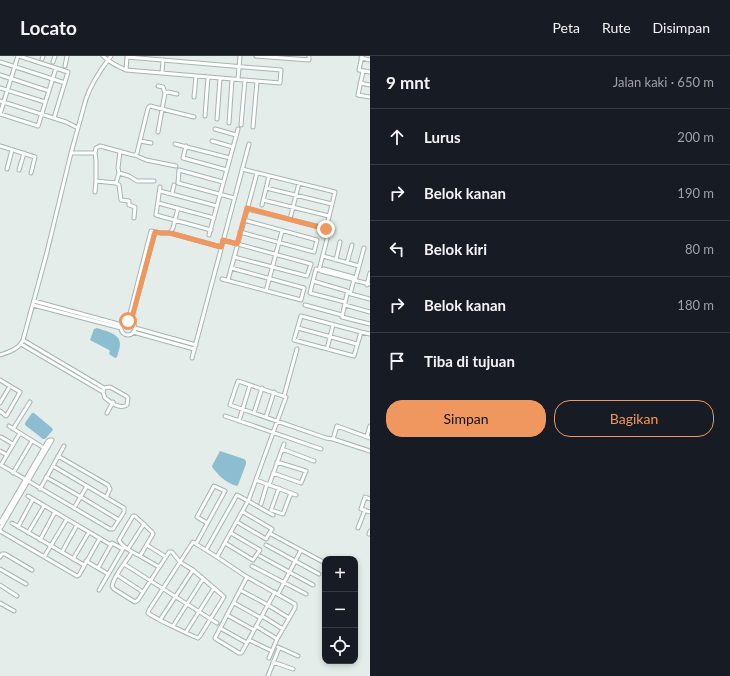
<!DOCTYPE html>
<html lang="id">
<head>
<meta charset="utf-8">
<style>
	:root { --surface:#171b24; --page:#242831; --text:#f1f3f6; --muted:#9ea1a6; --line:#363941; --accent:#f0975f }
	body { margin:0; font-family:Lato,sans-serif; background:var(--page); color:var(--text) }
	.controls { position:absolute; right:12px; bottom:12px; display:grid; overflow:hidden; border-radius:8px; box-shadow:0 2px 6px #0003 }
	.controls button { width:36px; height:36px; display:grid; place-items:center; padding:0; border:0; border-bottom:1px solid var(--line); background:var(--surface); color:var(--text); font:20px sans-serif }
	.stop { position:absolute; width:12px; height:12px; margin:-9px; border:3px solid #f0975f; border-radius:50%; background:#fff }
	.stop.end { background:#f0975f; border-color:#fff; box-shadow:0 1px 4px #0008 }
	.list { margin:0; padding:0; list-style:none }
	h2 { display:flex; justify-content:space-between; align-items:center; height:52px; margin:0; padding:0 16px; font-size:17px }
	h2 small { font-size:13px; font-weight:400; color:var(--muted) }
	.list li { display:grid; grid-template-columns:26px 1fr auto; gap:12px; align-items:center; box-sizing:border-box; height:56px; padding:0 16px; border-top:1px solid var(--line) }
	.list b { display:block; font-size:15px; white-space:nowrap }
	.list em { font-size:13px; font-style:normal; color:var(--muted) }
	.actions { display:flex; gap:8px; padding:12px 16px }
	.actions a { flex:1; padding:9px 0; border:1px solid var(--accent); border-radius:16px; text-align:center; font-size:14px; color:var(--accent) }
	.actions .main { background:var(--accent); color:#111 }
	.icon { flex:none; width:22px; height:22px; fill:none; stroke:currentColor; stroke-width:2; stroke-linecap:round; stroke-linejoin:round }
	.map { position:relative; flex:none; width:370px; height:620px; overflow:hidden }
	header { display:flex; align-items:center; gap:24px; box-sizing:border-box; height:56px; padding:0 20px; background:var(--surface); border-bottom:1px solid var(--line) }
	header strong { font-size:19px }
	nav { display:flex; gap:22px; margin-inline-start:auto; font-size:14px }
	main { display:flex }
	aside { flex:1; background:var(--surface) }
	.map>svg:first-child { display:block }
</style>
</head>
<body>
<header>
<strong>Locato</strong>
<nav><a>Peta</a><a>Rute</a><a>Disimpan</a></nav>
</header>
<main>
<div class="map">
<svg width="370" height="620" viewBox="0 0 370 620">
	<rect width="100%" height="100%" fill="#e4edea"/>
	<!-- water -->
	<path fill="#8dbdd1" d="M97,272C105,275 120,277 120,288C120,292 118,297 117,301L115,302L109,298L110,295L109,294L90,284L94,273Z
		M32,357H34L52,372L53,374L45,383H43L25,369V367Z
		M220,395L244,403L246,405V408L238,429L237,430C226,427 219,420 212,411L213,408Z"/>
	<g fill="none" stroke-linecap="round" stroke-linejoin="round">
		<!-- minor casing -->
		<g stroke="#a6b5b2" stroke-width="5">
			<path id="minor" d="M19,0L68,16L54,62
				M103,0C110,7 117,10 126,14L280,27L281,14L127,1L126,14
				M256,0L309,4V0
				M362,0L359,14L370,16
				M361,2L370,4
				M42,3L43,0
				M0,6L65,27
				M53,6L55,0
				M65,10L67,0
				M363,15L358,39L370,41
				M162,17L163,4
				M0,19L49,35
				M238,23L240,0
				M360,27L370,29
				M158,30L163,31L165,37
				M0,32L45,46
				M194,41L196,20
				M0,45L66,66L78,72
				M0,58L38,70L56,12
				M0,58L18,0
				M205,60L208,21
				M217,63L220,22
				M229,67L232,23
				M241,69L245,24
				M253,71L257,25
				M215,73L236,79
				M158,76L165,37L168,36L177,38
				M140,85L151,87
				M212,85L233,91
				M175,88L230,102
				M0,90L35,101L31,117
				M186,90L183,102L227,114
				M120,95L118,112L119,117L116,127L119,129L121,144L129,145V149L135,151L134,162
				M71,97H95L96,92L100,90L133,99H135L137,97L148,52L150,50L194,61
				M95,97L96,105V125L116,127
				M135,99L146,104L176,110
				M7,113L12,94
				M242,113L335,136L326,173
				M19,114L24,97
				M119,117L129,120L137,125H154
				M223,126L179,114L178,127L234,142
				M160,131L156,159L211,174
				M266,132L332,148
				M160,135L217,150
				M95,136L96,125
				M172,138L174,129
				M263,144L329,160
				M158,147L214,162
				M262,149L269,120
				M247,153L333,174
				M290,163L299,127
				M240,176L314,196L317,184L244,164
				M170,177L221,191
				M209,179L238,73
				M223,184L311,208L307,220L234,201
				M364,192L356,221L353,227L351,235L347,238L342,261L370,268
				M323,200L359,210
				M336,204L340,186
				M347,207L352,189
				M319,214L327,183
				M321,215L352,223L354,225
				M222,223L301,244L304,232L231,212
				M228,224L257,117
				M313,225L347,235L351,238L370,243
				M367,229L370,217
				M266,235L282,175
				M34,245L122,269
				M345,246L310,237L316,213L319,214L324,213L353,221L357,225L370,228
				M33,249L121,272
				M305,249L342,259
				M345,249L370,256
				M128,265L151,175L161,177H170L173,172L178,152
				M131,265L155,176
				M121 272a7 7 0 1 1 14 0a7 7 0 1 1-14 0Z
				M135,272L196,289
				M298,272L357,288
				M133,276L194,293
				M361,276L354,300L294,284L301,260L361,276L370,278
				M23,284L104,332
				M21,288L103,336
				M327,293L333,269
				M0,299C9,296 19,293 23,284L46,200L71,97L86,43C91,28 101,13 111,0
				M192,302L249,88
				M0,324L20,336L7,359L6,360L0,355
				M110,331L126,340L128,342L127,349C119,354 111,346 105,342L103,336L104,332Z
				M284,340L297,293
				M0,347L10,330
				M107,357L113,346
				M254,357L262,332
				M225,360L321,393
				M266,361L274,336
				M239,365L250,329
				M9,370L20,377
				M13,373L30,346
				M367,380L370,370
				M1,381L13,388
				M333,383L337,370L370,382
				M44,392L20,377L1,409L110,473H113L124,456V452L53,410
				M282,393L314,405
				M0,395L7,399
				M58,400L108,429L110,433L106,442
				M13,417L32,385
				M273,417L301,427L306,415L277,406
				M46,421L81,441L119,464
				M256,424L296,439
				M269,429L284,388
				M279,432L271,454L283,458L291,437
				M40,433L64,390
				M28,440L111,489
				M249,443L286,341L238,325L230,349C262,360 294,371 326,382L333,383L370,395
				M370,443L365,441L361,453L370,456
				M248,445L273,459
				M261,448L267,428
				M74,452L87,430
				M133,460H135L152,476L153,478L140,500C132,496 122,491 119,484Z
				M237,466L266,483L272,473L243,456
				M0,467L48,385L50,384H52
				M12,467L84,509
				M18,471L33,443
				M358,472L365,454
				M0,473L52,384
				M0,475L77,520L79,519L100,482
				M28,477L44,450
				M271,478L325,507
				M369,478L370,475
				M40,484L55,456
				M225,487L253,504L260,494L231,477
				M196,488L225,435L214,430L197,461L207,467
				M147,489L166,501
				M266,489L319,518
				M128,493L144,468
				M206,494L237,439L248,445L217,501
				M62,496L77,469
				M132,496C126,506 114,519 112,530L114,533L135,546L138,544L169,496H172L180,506L193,486L217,501L247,521L295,548V552L277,583L269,602
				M140,500L159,511
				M260,500L313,529
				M0,501L2,498H5L32,514
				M44,501L67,463
				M73,503L89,476
				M86,505L108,518
				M180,506L193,514L222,539L224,541L200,580L198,582C190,579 154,562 148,557L149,554Z
				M124,508L217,567
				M252,510L306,538
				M98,512L112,487L123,493L99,534
				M0,513L26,528
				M117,519L143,536
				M247,521L215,582L216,583L239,597H241L242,596L275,536
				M0,529L17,540
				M240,534L268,549L289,562
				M278,538L301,494
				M0,547L14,555
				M234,547L261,562
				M227,559L254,574
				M262,560L283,573
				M160,564L193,514
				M173,570L203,523
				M256,570L277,583
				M220,572L247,587
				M186,576L214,532
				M249,584L272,595
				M278,591L298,600
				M273,606L293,613
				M268,620L279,592"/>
		</g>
		<!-- minor -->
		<use href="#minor" stroke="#fff" stroke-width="3"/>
	</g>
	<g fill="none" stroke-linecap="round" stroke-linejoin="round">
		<!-- route -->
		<path stroke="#f0975f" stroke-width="5" d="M128,265H131L155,176L161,177H170L221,191L223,184L237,188L247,152L326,173"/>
	</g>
</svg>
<div class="controls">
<button>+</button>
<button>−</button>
<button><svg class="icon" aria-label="locate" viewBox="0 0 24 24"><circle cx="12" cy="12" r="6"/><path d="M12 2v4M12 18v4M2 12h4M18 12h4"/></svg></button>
</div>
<div class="stop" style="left:128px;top:265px"></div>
<div class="stop end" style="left:326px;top:173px"></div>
</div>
<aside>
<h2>9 mnt<small>Jalan kaki · 650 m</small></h2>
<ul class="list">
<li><svg class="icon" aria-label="ahead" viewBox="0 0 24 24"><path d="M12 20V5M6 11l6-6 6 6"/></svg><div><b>Lurus</b></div><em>200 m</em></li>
<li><svg class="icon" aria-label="right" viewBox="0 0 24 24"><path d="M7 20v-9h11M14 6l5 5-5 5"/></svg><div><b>Belok kanan</b></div><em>190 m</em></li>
<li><svg class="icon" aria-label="left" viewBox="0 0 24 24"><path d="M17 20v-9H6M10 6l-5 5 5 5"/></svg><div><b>Belok kiri</b></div><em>80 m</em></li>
<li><svg class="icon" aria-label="right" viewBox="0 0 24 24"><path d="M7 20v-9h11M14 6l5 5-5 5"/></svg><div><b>Belok kanan</b></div><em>180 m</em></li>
<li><svg class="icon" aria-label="arrive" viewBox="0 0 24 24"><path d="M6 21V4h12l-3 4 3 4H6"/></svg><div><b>Tiba di tujuan</b></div></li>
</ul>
<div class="actions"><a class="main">Simpan</a><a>Bagikan</a></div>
</aside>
</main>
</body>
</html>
